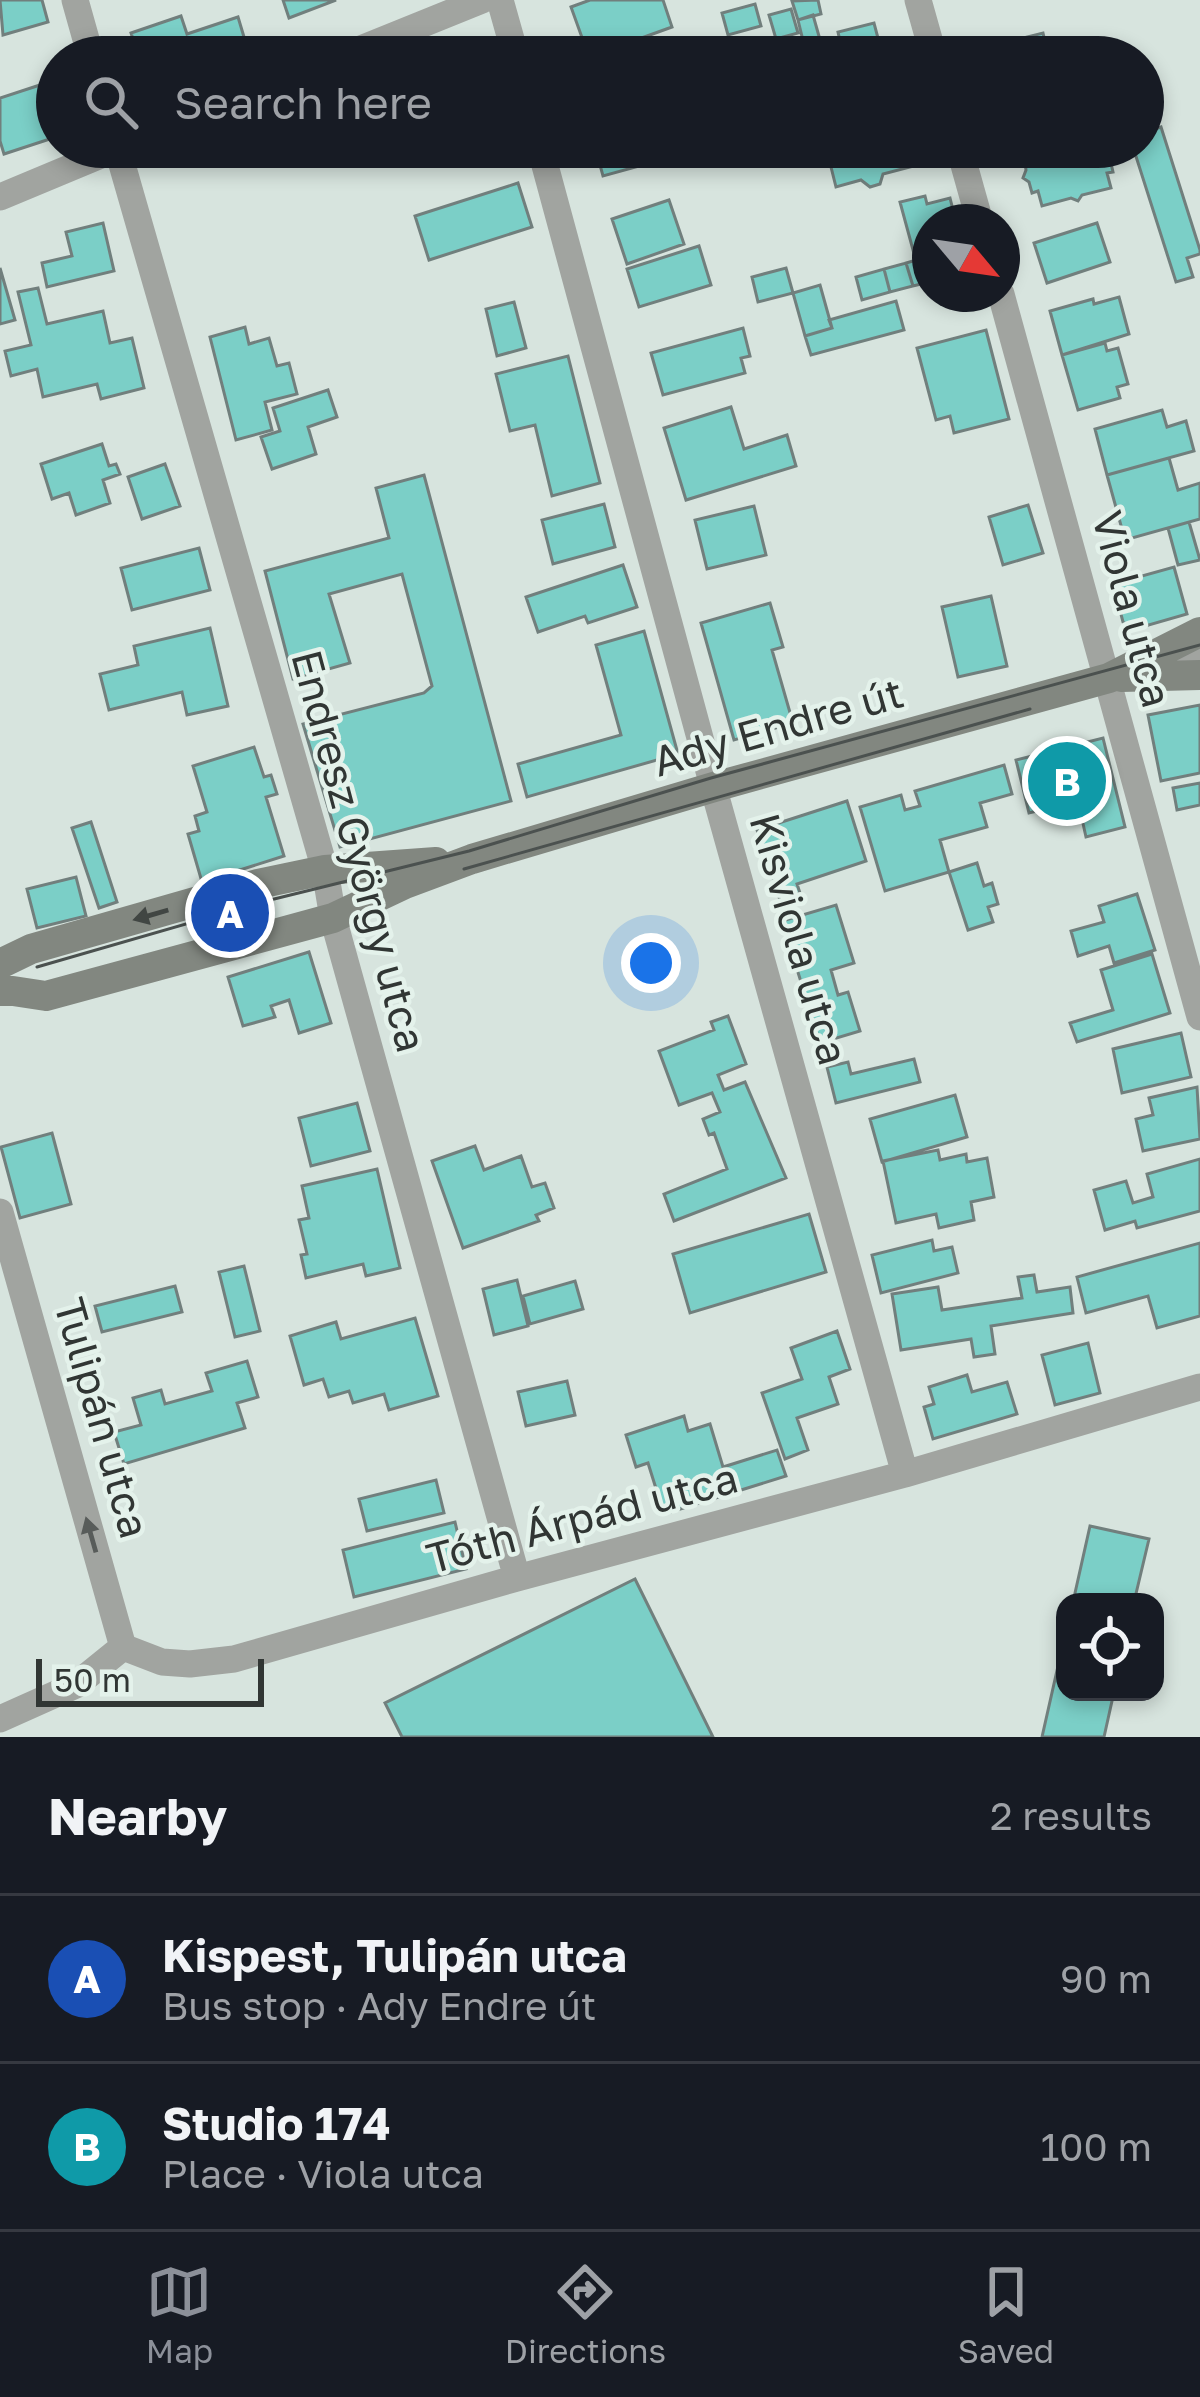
<!DOCTYPE html>
<html lang="en">
<head>
<meta charset="utf-8">
<style>
	:root { --surface:#171b24; --page:#20242c; --text:#f1f3f6; --muted:#9ea1a6; --line:#363941; --accent:#8c9099 }
	body { margin:0; font-family:"Golos Text",sans-serif; background:var(--page); color:var(--text) }
	.controls { position:absolute; right:36px; bottom:36px; display:grid; overflow:hidden; border-radius:24px; box-shadow:0 6px 18px #0003 }
	.controls button { width:108px; height:108px; display:grid; place-items:center; padding:0; border:0; border-bottom:3px solid var(--line); background:var(--surface); color:var(--text); font:60px sans-serif }
	.compass { position:absolute; left:912px; top:204px; width:108px; height:108px; border-radius:50%; background:var(--surface); box-shadow:0 6px 18px #0003; rotate:119deg }
	.scale { position:absolute; left:36px; bottom:30px; width:228px; box-sizing:border-box; padding-left:12px; border:6px solid #313634; border-top:0; font-size:33px; line-height:42px; white-space:nowrap; color:#313634; -webkit-text-stroke:9px #e4f2eb; paint-order:stroke }
	.you { position:absolute; left:651px; top:963px; width:42px; height:42px; margin:-30px; border:9px solid #fff; border-radius:50%; background:#1a73e8; box-shadow:0 0 0 18px #1a73e833 }
	.badge { display:grid; place-items:center; width:78px; height:78px; border-radius:50%; background:var(--accent); color:#fff; font-size:39px; font-weight:700 }
	.pin { position:absolute; translate:-50% -50%; border:6px solid #fff; box-shadow:0 3px 12px #0006 }
	.list { margin:0; padding:0; list-style:none }
	h2 { display:flex; justify-content:space-between; align-items:center; height:156px; margin:0; padding:0 48px; font-size:51px }
	h2 small { font-size:39px; font-weight:400; color:var(--muted) }
	.list li { display:grid; grid-template-columns:78px 1fr auto; gap:36px; align-items:center; box-sizing:border-box; height:168px; padding:0 48px; border-top:3px solid var(--line) }
	.list b { display:block; font-size:45px; white-space:nowrap }
	.list p { margin:0; font-size:39px; white-space:nowrap; color:var(--muted) }
	.list em { font-size:39px; font-style:normal; color:var(--muted) }
	.icon { flex:none; width:66px; height:66px; fill:none; stroke:currentColor; stroke-width:2; stroke-linecap:round; stroke-linejoin:round }
	.map { position:relative; flex:none; width:1200px; height:1737px; overflow:hidden }
	.search { position:absolute; background:var(--surface); box-shadow:0 6px 18px #0003; left:36px; right:36px; top:36px; height:132px; display:flex; align-items:center; gap:30px; box-sizing:border-box; padding:0 42px; border-radius:66px; color:var(--muted); font-size:45px }
	.sheet { height:492px; background:var(--surface) }
	nav { display:flex; justify-content:space-around; align-items:center; box-sizing:border-box; height:168px; border-top:3px solid var(--line); background:var(--surface); font-size:33px; color:var(--muted) }
	nav a { display:grid; justify-items:center; gap:6px }
	nav .on { color:var(--accent) }
	.map>svg:first-child { display:block }
</style>
</head>
<body>
<div class="map">
<svg width="1200" height="1737" viewBox="0 0 1200 1737">
	<rect width="100%" height="100%" fill="#d7e4de"/>
	<!-- building -->
	<path fill="#7bcfc7" stroke="#717f7d" stroke-width="3" d="M0,0H42L48,22L3,35Z
		M283,0H336L289,18Z
		M590,0H663L672,27L636,40L639,49L616,57H589L571,7Z
		M818,0L821,14L798,20L792,1Z
		M755,4L761,26L728,35L722,13Z
		M791,9L798,33L776,39L769,15Z
		M813,15L824,54L842,50L838,32L874,23L883,57H807L798,20Z
		M181,16L187,34L238,17L250,57H139L131,33Z
		M1043,33L1048,54L1066,49L1068,57H981L979,49Z
		M40,85L56,137L4,154L0,141V98Z
		M1161,127L1200,250V254L1187,258L1193,277L1176,282L1133,147H1143V133Z
		M595,147H672V150L641,158L643,165L603,176Z
		M826,147H909L914,166L883,174L880,184L870,187L861,180L836,187Z
		M1016,147H1060L1061,151L1020,162Z
		M1087,147H1106L1112,153L1110,159L1113,172L1107,173L1111,188L1082,195L1078,201L1071,198L1042,206L1038,191L1032,193L1029,182L1023,178L1026,170L1025,163Z
		M518,183L532,227L429,260L415,216Z
		M925,196L927,204L950,198L956,222H930V256L916,261L900,202Z
		M669,200L684,244L627,264L612,219Z
		M103,223L114,271L47,287L42,263L72,256L66,232Z
		M1097,223L1110,262L1047,283L1034,243Z
		M699,246L711,285L639,307L627,269Z
		M930,256V287L929,282L913,286L906,263Z
		M906,263L913,286L890,292L884,269Z
		M0,268L15,320L0,324Z
		M786,268L793,293L758,302L752,277Z
		M884,269L890,292L862,300L856,277Z
		M820,285L832,328L805,336L793,293Z
		M38,288L47,324L103,311L110,343L132,338L144,388L101,399L97,384L43,397L37,369L11,376L5,351L31,345L18,292Z
		M1119,297L1129,334L1062,355L1050,311L1093,299L1094,304Z
		M896,301L904,330L811,355L805,336L832,328L829,320Z
		M514,302L526,348L497,356L486,309Z
		M245,327L249,344L269,338L277,366L289,363L297,394L265,402L272,430L236,440L210,337Z
		M743,328L750,356L741,358L745,373L663,395L651,353Z
		M986,330L1009,419L954,433L950,416L936,420L917,348Z
		M1105,343L1107,351L1118,348L1128,384L1117,387L1120,398L1078,410L1062,355Z
		M568,356L600,483L552,496L535,425L510,431L496,374Z
		M328,390L337,417L308,427L316,454L272,469L261,437L280,431L273,408Z
		M731,407L744,449L787,435L796,466L686,500L664,428Z
		M1162,410L1167,427L1186,421L1194,451L1107,475L1095,429Z
		M102,444L109,466L116,464L120,474L103,480L110,503L76,515L69,493L52,499L41,464Z
		M1169,458L1178,490L1200,483V519L1125,540L1107,475Z
		M165,464L180,506L142,519L128,477Z
		M424,475L511,801L340,847L303,724L424,693L432,686L402,574L329,594L350,663L293,679L265,571L389,538L376,488Z
		M604,504L615,547L553,564L542,520Z
		M1028,505L1043,553L1003,565L989,517Z
		M754,506L766,555L707,569L695,520Z
		M1189,522L1200,560L1178,565L1168,528Z
		M199,548L210,590L132,610L121,568Z
		M623,565L637,607L588,623L585,616L538,632L526,597Z
		M1174,567L1187,614L1135,629L1123,622L1113,584Z
		M991,596L1007,666L958,677L942,607Z
		M770,603L783,647L772,650L793,723L734,740L701,623Z
		M210,628L228,706L187,715L182,692L109,710L100,674L138,665L134,646Z
		M644,631L678,754L527,797L518,764L621,735L596,645Z
		M1200,705V773L1161,781L1148,715Z
		M1103,738L1125,827L1086,837L1078,801L1029,813L1016,760Z
		M254,747L264,777L271,775L277,794L266,797L284,856L202,882L188,834L199,831L195,816L207,812L193,766Z
		M1004,765L1012,794L980,803L987,827L940,840L949,872L885,891L860,807L901,795L905,810L920,806L915,791Z
		M1200,783V805L1177,810L1173,788Z
		M847,801L866,861L797,884L800,893L780,900L757,830Z
		M91,822L117,902L99,908L72,828Z
		M977,863L984,886L992,883L998,904L988,907L993,922L968,930L949,872Z
		M76,877L86,916L37,928L27,889Z
		M1137,894L1155,950L1114,963L1109,946L1078,956L1071,931L1104,922L1099,906Z
		M836,905L854,963L831,970L838,995L848,992L860,1031L820,1043L782,921Z
		M309,952L331,1023L299,1033L289,1000L271,1006L275,1017L243,1026L228,977Z
		M1152,954L1170,1013L1077,1042L1070,1023L1113,1010L1101,970Z
		M728,1016L746,1064L718,1075L724,1090L745,1082L786,1178L674,1221L664,1194L727,1169L714,1133L709,1135L703,1119L720,1112L712,1093L679,1105L659,1051L714,1030L711,1022Z
		M1181,1033L1191,1077L1122,1093L1113,1049Z
		M914,1059L920,1082L836,1103L827,1067L848,1062L851,1074Z
		M1197,1087L1200,1139L1143,1151L1136,1119L1153,1115L1149,1098Z
		M955,1095L967,1137L882,1162L870,1119Z
		M357,1103L370,1151L311,1166L299,1118Z
		M52,1133L71,1204L20,1218L1,1147Z
		M475,1146L484,1170L521,1156L532,1187L545,1183L554,1208L536,1215L539,1221L463,1248L432,1161Z
		M938,1150L940,1160L966,1154L967,1162L987,1158L994,1197L971,1202L974,1220L939,1228L936,1214L896,1223L883,1161Z
		M1200,1159V1211L1137,1228L1135,1221L1105,1230L1094,1190L1126,1181L1133,1203L1153,1197L1147,1174Z
		M377,1169L400,1268L366,1276L363,1264L306,1278L301,1255L307,1254L299,1220L309,1218L302,1186Z
		M809,1214L826,1272L690,1313L673,1254Z
		M932,1240L934,1251L952,1247L958,1273L881,1293L872,1255Z
		M1200,1243V1316L1157,1328L1148,1296L1086,1313L1077,1277Z
		M244,1266L260,1331L235,1337L219,1272Z
		M1034,1275L1037,1292L1070,1287L1073,1313L991,1326L995,1354L974,1357L971,1339L901,1350L892,1294L938,1287L942,1310L1022,1298L1018,1277Z
		M517,1280L528,1326L494,1335L483,1289Z
		M575,1281L583,1309L530,1324L523,1296Z
		M175,1286L182,1312L102,1332L95,1306Z
		M415,1318L438,1396L389,1410L384,1394L353,1403L349,1391L329,1397L323,1379L304,1385L290,1336L336,1322L341,1339Z
		M837,1331L850,1369L829,1377L838,1404L797,1418L808,1450L785,1459L762,1393L802,1379L791,1348Z
		M1088,1343L1100,1393L1055,1405L1042,1355Z
		M247,1361L258,1397L237,1403L245,1428L124,1464L114,1432L141,1425L133,1398L161,1390L165,1404L212,1391L206,1373Z
		M967,1375L972,1392L1007,1382L1017,1414L933,1439L924,1407L934,1404L929,1387Z
		M567,1381L575,1415L526,1426L518,1392Z
		M684,1416L688,1431L710,1424L723,1467L777,1450L786,1476L664,1514L648,1463L636,1467L626,1435Z
		M436,1480L444,1513L367,1531L359,1499Z
		M455,1522L466,1569L354,1597L343,1550Z
		M1090,1526L1149,1539L1134,1602H1073Z
		M635,1579L713,1737H402L385,1703Z
		M1065,1635V1692H1114L1104,1737H1042Z"/>
	<g fill="none" stroke-linecap="round" stroke-linejoin="round">
		<!-- lane -->
		<path stroke="#a1a4a0" stroke-width="14" d="M1164,663L1200,653"/>
		<!-- street -->
		<path stroke="#a1a4a0" stroke-width="27" d="M75,0L91,57
			M500,0L516,57
			M918,0L934,57
			M341,57L482,0
			M117,147L325,870L333,918L517,1578
			M540,147L716,797L905,1474
			M959,147L980,222
			M0,197L120,147
			M1001,294L1200,1017
			M0,1212L123,1647
			M123,1647L162,1662L190,1664L234,1659L517,1578L905,1474L1200,1387
			M0,1719L76,1685L123,1647"/>
		<!-- secondary -->
		<path stroke="#828780" stroke-width="30" d="M1121,677L1200,675
			M0,964L31,949L258,884L325,870L436,862
			M0,991H13L46,996L333,918L405,884L472,859L714,787L1109,678L1200,632"/>
		<!-- tram -->
		<path stroke="#4b514f" stroke-width="3" d="M464,869L1030,709
			M37,967L262,902L469,851L711,778L1200,645"/>
	</g>
	<!-- one-way arrows -->
	<defs><path id="oneway-solid" d="M-6-.8H1V-3.2L6.5 0L1 3.2V.8H-6Z" transform="scale(3)"/></defs>
	<use fill="#414643" href="#oneway-solid" transform="translate(151 915) rotate(164)"/>
	<use fill="#585c5a" href="#oneway-solid" transform="translate(91 1535) rotate(-106)"/>
	<g text-anchor="middle" stroke-width="9" stroke-linejoin="round" paint-order="stroke">
		<!-- street labels -->
		<g font-size="42" fill="#313634" stroke="#e4f2eb">
			<text transform="translate(1132 609) rotate(75)" y="15">Viola utca</text>
			<text transform="translate(778 727) rotate(-16)" y="15">Ady Endre út</text>
			<text transform="translate(359 851) rotate(75)" y="15">Endresz György utca</text>
			<text transform="translate(799 939) rotate(74)" y="15">Kisviola utca</text>
			<text transform="translate(102 1418) rotate(74)" y="15">Tulipán utca</text>
			<text transform="translate(582 1518) rotate(-15)" y="15">Tóth Árpád utca</text>
		</g>
	</g>
</svg>
<div class="controls">
<button><svg class="icon" aria-label="locate" viewBox="0 0 24 24"><circle cx="12" cy="12" r="6"/><path d="M12 2v4M12 18v4M2 12h4M18 12h4"/></svg></button>
</div>
<svg class="compass" viewBox="-18 -18 36 36"><path d="M0-13l5 13h-10z" fill="#e53935"/><path d="M0 13l5-13h-10z" fill="#9ea1a6"/></svg>
<div class="scale">50 m</div>
<div class="you"></div>
<div class="pin badge" style="left:230px;top:913px;background:#1a4fb4">A</div>
<div class="pin badge" style="left:1067px;top:781px;background:#0f9aa8">B</div>
<div class="search"><svg class="icon" aria-label="search" viewBox="0 0 24 24"><circle cx="10" cy="10" r="6"/><path d="M15 15l6 6"/></svg>Search here</div>
</div>
<section class="sheet">
<h2>Nearby<small>2 results</small></h2>
<ul class="list">
<li><span class="badge" style="background:#1a4fb4">A</span><div><b>Kispest, Tulipán utca</b><p>Bus stop · Ady Endre út</p></div><em>90 m</em></li>
<li><span class="badge" style="background:#0f9aa8">B</span><div><b>Studio 174</b><p>Place · Viola utca</p></div><em>100 m</em></li>
</ul>
</section>
<nav>
<a class="on"><svg class="icon" aria-label="map" viewBox="0 0 24 24"><path d="M3 6l6-2 6 2 6-2v14l-6 2-6-2-6 2zM9 4v14M15 6v14"/></svg>Map</a>
<a><svg class="icon" aria-label="directions" viewBox="0 0 24 24"><path d="M12 3l9 9-9 9-9-9zM9 14v-3h6M13 9l2 2-2 2"/></svg>Directions</a>
<a><svg class="icon" aria-label="saved" viewBox="0 0 24 24"><path d="M7 4h10v16l-5-4-5 4z"/></svg>Saved</a>
</nav>
</body>
</html>
